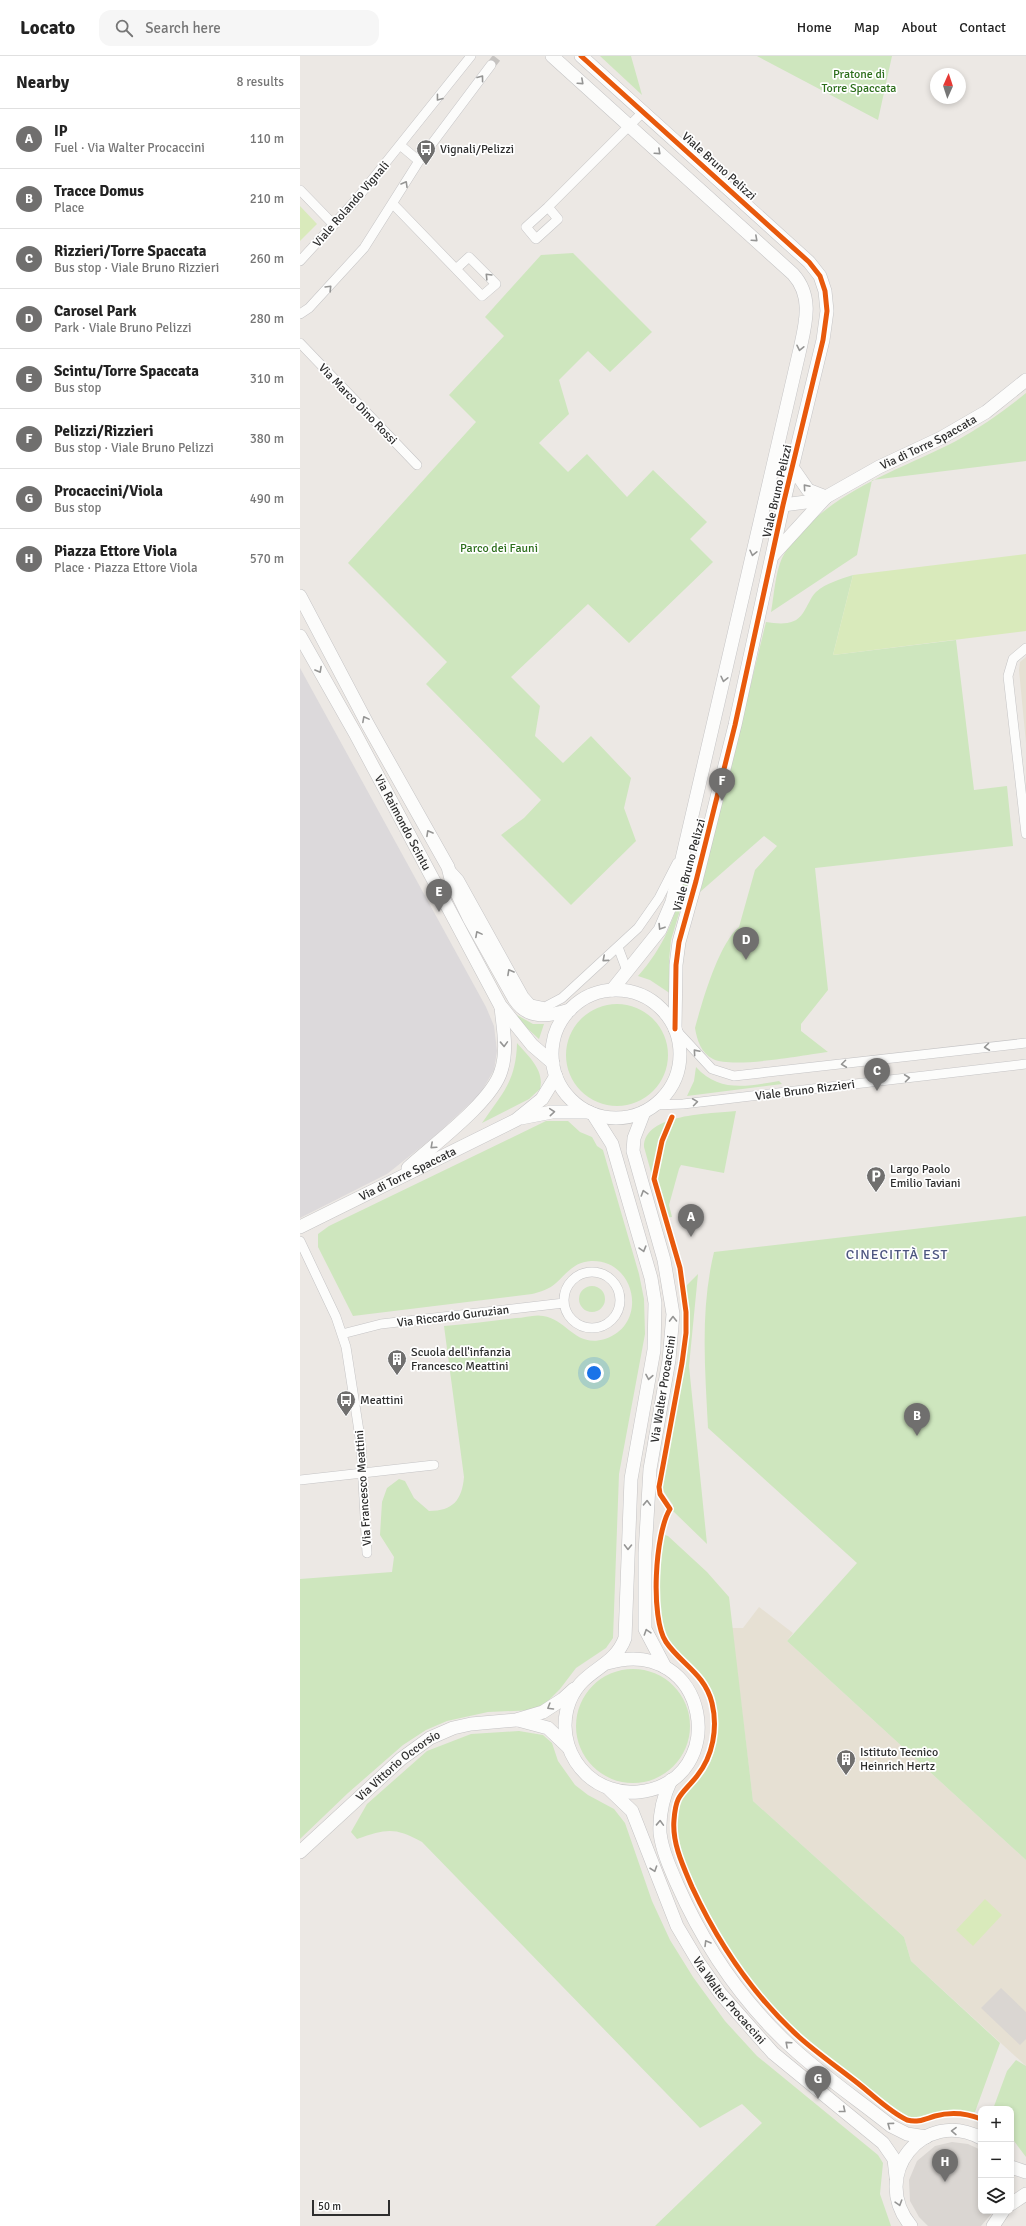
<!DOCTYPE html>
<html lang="en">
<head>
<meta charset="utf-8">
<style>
	:root { --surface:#fff; --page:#f6f6f6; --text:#222; --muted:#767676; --line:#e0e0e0; --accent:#706f6e }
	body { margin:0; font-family:Signika,sans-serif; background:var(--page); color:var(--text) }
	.controls { position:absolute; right:12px; bottom:12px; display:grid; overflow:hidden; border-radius:8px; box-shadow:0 2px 6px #0003 }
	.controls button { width:36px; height:36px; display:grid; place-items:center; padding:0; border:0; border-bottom:1px solid var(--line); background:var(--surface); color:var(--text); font:20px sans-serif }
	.compass { position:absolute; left:630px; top:12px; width:36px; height:36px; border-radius:50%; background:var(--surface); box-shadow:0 2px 6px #0003; rotate:3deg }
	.scale { position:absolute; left:12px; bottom:10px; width:78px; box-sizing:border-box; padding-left:4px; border:2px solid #2e2e2e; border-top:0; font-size:11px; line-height:14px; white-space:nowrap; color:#2e2e2e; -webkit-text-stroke:3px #fff; paint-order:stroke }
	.you { position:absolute; left:294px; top:1317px; width:14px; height:14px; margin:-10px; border:3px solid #fff; border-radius:50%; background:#1a73e8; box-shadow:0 0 0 6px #1a73e833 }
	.badge { display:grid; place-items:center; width:26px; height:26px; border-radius:50%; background:var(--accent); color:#fff; font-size:13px; font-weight:700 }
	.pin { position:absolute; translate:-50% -33px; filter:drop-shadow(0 1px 2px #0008) }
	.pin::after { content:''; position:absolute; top:21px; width:14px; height:12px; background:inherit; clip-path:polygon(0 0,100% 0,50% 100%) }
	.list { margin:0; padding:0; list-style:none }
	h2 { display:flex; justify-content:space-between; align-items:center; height:52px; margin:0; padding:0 16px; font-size:17px }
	h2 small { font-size:13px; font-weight:400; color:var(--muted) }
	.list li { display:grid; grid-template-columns:26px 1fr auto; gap:12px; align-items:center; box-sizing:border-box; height:60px; padding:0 16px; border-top:1px solid var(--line) }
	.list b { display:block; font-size:15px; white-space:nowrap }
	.list p { margin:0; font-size:13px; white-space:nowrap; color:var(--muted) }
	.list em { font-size:13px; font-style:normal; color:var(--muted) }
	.icon { flex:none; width:22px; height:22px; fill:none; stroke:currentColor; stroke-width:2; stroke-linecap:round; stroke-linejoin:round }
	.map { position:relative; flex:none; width:726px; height:2170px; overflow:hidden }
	header { display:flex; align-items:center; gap:24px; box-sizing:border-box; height:56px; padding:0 20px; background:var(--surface); border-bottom:1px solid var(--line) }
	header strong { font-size:19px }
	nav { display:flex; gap:22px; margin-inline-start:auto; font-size:14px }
	.search { width:280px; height:36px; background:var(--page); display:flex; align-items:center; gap:10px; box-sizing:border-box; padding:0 14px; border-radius:12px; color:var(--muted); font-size:15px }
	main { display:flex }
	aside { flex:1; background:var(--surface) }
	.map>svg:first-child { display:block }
</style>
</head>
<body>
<header>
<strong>Locato</strong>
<div class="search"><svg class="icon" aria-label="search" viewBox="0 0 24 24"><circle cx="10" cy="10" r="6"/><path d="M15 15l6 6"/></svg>Search here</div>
<nav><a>Home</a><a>Map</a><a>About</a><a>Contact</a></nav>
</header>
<main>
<aside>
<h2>Nearby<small>8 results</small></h2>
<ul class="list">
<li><span class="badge">A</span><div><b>IP</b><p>Fuel · Via Walter Procaccini</p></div><em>110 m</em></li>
<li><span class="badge">B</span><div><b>Tracce Domus</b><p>Place</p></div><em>210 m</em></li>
<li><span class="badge">C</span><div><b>Rizzieri/Torre Spaccata</b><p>Bus stop · Viale Bruno Rizzieri</p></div><em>260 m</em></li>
<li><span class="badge">D</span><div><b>Carosel Park</b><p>Park · Viale Bruno Pelizzi</p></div><em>280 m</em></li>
<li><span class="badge">E</span><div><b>Scintu/Torre Spaccata</b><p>Bus stop</p></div><em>310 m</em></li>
<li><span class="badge">F</span><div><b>Pelizzi/Rizzieri</b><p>Bus stop · Viale Bruno Pelizzi</p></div><em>380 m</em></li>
<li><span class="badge">G</span><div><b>Procaccini/Viola</b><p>Bus stop</p></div><em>490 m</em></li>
<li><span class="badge">H</span><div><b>Piazza Ettore Viola</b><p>Place · Piazza Ettore Viola</p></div><em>570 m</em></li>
</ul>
</aside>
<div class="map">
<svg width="726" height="2170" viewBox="0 0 726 2170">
	<rect width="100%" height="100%" fill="#ece8e4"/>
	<!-- industrial -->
	<path fill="#dcd9db" d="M0,612L186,951L194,970L197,995L194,1014L180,1038L136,1079L87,1118L0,1162Z"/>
	<!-- education -->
	<path fill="#e6e0d3" d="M726,601V687L719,614L720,606Z
		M459,1551L493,1577L487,1585L726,1804V2010L611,1905L604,1881L453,1745L432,1572H443Z"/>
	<!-- green -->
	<path fill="#cee6be" d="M300,0H331L342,39Z
		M457,0H592L578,64Z
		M273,197L352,276L310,316L288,295L259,324L269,358L239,387L268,416L287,398L327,441L353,414L407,466L390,483L413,506L329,587L288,548L211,621L240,650L235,680L263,707L291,680L331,722L324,752L336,785L271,849L201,779L224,762L241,744L126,628L147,606L48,507L176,366L149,339L204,280L185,261L241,199Z
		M726,337V405L572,424L557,499L471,556C474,539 475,518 482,502C488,490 497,481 506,471C548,429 604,412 656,385C681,371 704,355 726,337Z
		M553,519L533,599L656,584L674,734L707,730L713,790L515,812L528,934L501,968V975L528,996C503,999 433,1013 413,1003C401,997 397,984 395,972C402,946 419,887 439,871L455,814L477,790L464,780L400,836L466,566C479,568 495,570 503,557C508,550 510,542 516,536C526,527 541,523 553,519Z
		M386,826L388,828L371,884L369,904L371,938L350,924L338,920C363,892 375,863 383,827Z
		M266 999a51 51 0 1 1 102 0a51 51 0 1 1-102 0Z
		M215,958L233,968H244L239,983L218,964Z
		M217,987C228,1000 245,1014 240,1033L229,1043L182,1067C202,1037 216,1026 217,987Z
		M396,1011C419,1037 448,1030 479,1025L482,1028L387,1040L394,1025Z
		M436,1055L424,1117L381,1109L379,1113L369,1149L372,1161L364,1162L344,1091C344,1057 411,1058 436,1055Z
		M246,1065H268L280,1076L292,1081L297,1090L303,1094L339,1218L344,1243L345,1278L319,1418L313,1582L306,1592L276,1612L260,1633L244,1649L234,1654L188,1656L147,1665L126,1674L103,1689L48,1737L0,1783V1523L92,1516L94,1501L80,1479L82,1446L87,1432L99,1423L105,1425L114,1442L129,1455C153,1455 162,1444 164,1421L144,1270C168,1268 192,1265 216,1262C224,1262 235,1258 243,1260C268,1264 275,1292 305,1283C349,1269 336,1203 291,1205C274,1206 267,1217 256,1227C250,1233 240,1236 232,1238L53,1260L18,1191V1178L29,1170Z
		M726,1160V1804L487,1585L557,1507L408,1372C405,1312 400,1254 414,1196Z
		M398,1218L389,1310L407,1488L373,1455V1449L362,1433L387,1290L385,1231Z
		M279 1243a13 13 0 1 1 26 0a13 13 0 1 1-26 0Z
		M365,1479L368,1480L407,1516L429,1541L453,1745L604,1881L611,1905L700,1987L675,2056H644L614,2064L603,2059L497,1976L461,1937L431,1898L416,1874L387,1813L375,1780L378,1747C380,1740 385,1738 390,1733C400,1724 409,1711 413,1698C422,1665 414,1632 390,1608C380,1598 368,1591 362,1577C354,1556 360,1509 361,1486Z
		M276 1670a57 57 0 1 1 114 0a57 57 0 1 1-114 0Z
		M219,1675L243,1679L252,1687L258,1705L275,1729L288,1739L314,1753L325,1767L352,1845L370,1884L393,1921L425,1965L457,2000L578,2099L583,2107L580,2138L591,2170H355L462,2067L442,2048L400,2072L122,1786C94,1771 87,1773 57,1783L51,1776L67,1748L127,1695L171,1678Z
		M716,2004L726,2010V2101L711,2081V2053H693L707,2015Z"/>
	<!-- pitch -->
	<path fill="#d9eabb" d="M0,150L17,168L0,185Z
		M726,498V575L533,599L553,519Z
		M685,1843L702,1859L673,1890L656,1874Z"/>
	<!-- plaza -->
	<path fill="#dad6d2" d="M701,1932L726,1956V1983L720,1989L681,1952Z
		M652,2086L668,2088L681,2094V2155H694L681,2170H628L619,2161L610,2145L609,2124L617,2105L635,2090Z"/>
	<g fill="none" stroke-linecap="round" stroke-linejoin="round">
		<!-- street-tunnel -->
		<path stroke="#c6c3c0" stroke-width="9" stroke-dasharray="9 4.5" stroke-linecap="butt" d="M191,9L198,0"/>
		<!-- street casing -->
		<g stroke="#c5c4c5" stroke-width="10">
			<path id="street" d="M100,89L119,105
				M0,134L34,169
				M93,148L182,240L196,228L169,201L156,213
				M248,151L343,56
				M248,151L258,163L236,183L226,171Z
				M0,205L55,145L171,0
				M0,258L9,252L64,192L119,105L191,9
				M0,287L117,409
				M726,592L713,603L708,620L726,778
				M149,812L159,823L224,940L231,948L245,951L262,942L338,872L359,842L377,807
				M379,821L396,825
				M318,891L327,915
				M375,973L412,1013L434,1020L726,987
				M356,1049L383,1048L726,1008
				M0,1185L36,1261L46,1291L61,1388L67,1497
				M264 1244a28 28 0 1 1 56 0a28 28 0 1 1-56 0Z
				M42,1278L81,1268L264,1247
				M0,1424L134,1409"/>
		</g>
		<!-- secondary casing -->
		<g stroke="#c5c4c5" stroke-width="14">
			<g id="secondary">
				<path d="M252,0L493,218C513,240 506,266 500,293L372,846L360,874L312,934"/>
				<path d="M281,0L509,206L520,220L525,235L527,255L523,284L483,449L435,669L396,825L379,886L376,909L375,973"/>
				<path d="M492,411L508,434L526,441"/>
				<path id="s1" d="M483,449L514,445L526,441L579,411L641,382L686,356L726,324"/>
				<path d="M473,499L526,441"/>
				<path d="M0,540L68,669L148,811L152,827L169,862L215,944C228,964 250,960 270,954"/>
				<path id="s2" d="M0,580L55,677L200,949L232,989L253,1007"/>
				<circle cx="316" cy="998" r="64"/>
				<path d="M344,1056L334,1082L333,1095L364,1204L373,1258L369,1304L350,1413L345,1497V1573L365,1611"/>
				<path d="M293,1058L312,1088L351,1222L355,1247L354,1294L331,1423L325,1582C313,1615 278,1612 267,1653C261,1678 269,1702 287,1719C300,1731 320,1738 338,1736C434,1726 409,1577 307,1607"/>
				<path d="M221,1062L252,1056H289"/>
				<path d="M108,1112C133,1089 192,1046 201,1015C208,994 203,972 201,951"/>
				<path id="s3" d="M0,1171L216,1064L242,1043L256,1020"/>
				<path d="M218,1664L248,1672L268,1691"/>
				<path d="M371,1724C363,1741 359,1758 360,1777C362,1794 370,1812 377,1828C403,1887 438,1940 485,1985C517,2016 556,2042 591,2070L607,2078L626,2081"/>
				<path id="s4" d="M310,1734L332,1755L377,1870L399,1907L420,1937L473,1997L583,2087L594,2103L596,2121"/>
				<path id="s5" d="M0,1796L101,1703L130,1682L153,1672L171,1668L216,1664L243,1656L263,1643L274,1633"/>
				<path d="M711,2111L726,2116"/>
				<path d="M711,2148L726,2138"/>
				<path d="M611,2170C569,2120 623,2051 681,2082"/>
				<path d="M693,2170L703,2155"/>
			</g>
		</g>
		<!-- street -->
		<use href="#street" stroke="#fcfcfb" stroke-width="9"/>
		<!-- secondary -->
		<use href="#secondary" stroke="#fcfcfb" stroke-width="13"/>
		<!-- cycleway casing -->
		<g stroke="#fff" stroke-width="8">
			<path id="cycleway" d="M281,0L509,206L520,220L525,235L527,255L523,284L483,449L435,669L396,825L379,886L376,909L375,973
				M372,1061L362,1085L354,1123L380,1212L386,1256V1277L382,1307L359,1431L360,1438L370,1453C355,1477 350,1562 366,1586C381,1608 405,1618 412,1647C418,1672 413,1700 397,1720C382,1739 376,1737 374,1764C372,1787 383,1810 392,1831C418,1887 453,1939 499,1981C518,1998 540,2013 560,2029C575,2041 590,2056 607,2064C618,2067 625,2063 635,2060C650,2056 666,2057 681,2063"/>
		</g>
		<!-- cycleway -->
		<use href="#cycleway" stroke="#e8590c" stroke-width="5"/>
	</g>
	<!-- one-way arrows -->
	<defs><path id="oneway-chevron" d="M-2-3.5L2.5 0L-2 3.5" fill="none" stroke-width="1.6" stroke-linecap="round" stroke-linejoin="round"/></defs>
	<g stroke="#959594">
		<use href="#oneway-chevron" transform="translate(181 22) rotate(-53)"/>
		<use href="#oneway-chevron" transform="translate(281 26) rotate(42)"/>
		<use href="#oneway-chevron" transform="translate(139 42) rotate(128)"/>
		<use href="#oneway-chevron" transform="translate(358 96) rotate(42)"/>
		<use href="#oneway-chevron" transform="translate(105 128) rotate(-60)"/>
		<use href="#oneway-chevron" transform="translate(455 183) rotate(42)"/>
		<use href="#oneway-chevron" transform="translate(188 220) rotate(-134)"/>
		<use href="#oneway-chevron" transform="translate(29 232) rotate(-46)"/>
		<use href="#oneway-chevron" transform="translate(500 292) rotate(102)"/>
		<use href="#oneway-chevron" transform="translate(506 431) rotate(-131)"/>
		<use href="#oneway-chevron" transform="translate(453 497) rotate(103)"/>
		<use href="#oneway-chevron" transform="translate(19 614) rotate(61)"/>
		<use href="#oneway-chevron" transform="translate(424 623) rotate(103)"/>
		<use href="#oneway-chevron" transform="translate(65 663) rotate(-118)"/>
		<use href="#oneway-chevron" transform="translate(129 777) rotate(-119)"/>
		<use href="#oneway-chevron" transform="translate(361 871) rotate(122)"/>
		<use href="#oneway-chevron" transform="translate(178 878) rotate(-118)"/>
		<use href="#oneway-chevron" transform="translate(305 903) rotate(139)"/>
		<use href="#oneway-chevron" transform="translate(210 916) rotate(-119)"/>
		<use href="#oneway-chevron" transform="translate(204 988) rotate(88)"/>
		<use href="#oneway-chevron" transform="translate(687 991) rotate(173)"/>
		<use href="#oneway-chevron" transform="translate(396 996) rotate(-131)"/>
		<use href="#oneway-chevron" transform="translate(544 1008) rotate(173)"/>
		<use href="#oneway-chevron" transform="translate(607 1022) rotate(-7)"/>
		<use href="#oneway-chevron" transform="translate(395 1046) rotate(-8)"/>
		<use href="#oneway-chevron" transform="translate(252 1056) rotate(-5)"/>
		<use href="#oneway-chevron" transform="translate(133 1090) rotate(138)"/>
		<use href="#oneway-chevron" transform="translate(344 1137) rotate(-107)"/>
		<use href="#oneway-chevron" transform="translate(343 1193) rotate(74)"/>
		<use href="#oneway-chevron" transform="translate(373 1263) rotate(-91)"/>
		<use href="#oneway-chevron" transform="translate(349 1321) rotate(100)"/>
		<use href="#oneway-chevron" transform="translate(347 1447) rotate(-88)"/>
		<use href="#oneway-chevron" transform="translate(328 1491) rotate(91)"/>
		<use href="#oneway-chevron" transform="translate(347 1576) rotate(-108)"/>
		<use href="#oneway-chevron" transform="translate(250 1651) rotate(149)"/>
		<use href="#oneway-chevron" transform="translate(360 1767) rotate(-88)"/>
		<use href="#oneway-chevron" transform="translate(354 1813) rotate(71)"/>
		<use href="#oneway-chevron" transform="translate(407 1887) rotate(-121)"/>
		<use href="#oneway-chevron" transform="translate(488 1988) rotate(-138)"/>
		<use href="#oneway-chevron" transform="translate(543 2054) rotate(39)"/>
		<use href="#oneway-chevron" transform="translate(590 2069) rotate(-144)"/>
		<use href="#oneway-chevron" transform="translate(654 2075) rotate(-179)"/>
		<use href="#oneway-chevron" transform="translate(599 2147) rotate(73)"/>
	</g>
	<!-- icons -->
	<defs>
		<g id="bus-pin" transform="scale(1)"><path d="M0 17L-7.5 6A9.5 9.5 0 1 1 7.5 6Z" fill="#706f6e" stroke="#fff"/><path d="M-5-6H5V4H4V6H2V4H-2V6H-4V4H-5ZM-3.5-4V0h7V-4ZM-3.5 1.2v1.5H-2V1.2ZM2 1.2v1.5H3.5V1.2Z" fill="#fff"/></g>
		<g id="parking-pin" transform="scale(1)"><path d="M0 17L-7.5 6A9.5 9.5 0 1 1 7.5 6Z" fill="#706f6e" stroke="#fff"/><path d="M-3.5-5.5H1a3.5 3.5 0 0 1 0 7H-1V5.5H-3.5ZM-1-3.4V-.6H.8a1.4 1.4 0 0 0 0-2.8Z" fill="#fff"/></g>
		<g id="building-pin" transform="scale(1)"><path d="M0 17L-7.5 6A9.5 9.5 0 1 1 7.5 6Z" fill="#706f6e" stroke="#fff"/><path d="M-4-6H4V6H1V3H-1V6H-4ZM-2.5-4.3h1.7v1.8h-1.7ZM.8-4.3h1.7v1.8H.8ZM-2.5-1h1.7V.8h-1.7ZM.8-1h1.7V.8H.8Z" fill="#fff"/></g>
	</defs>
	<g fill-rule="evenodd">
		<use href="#bus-pin" x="126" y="93"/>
		<use href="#parking-pin" x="576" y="1120"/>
		<use href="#building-pin" x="97" y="1303"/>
		<use href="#bus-pin" x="46" y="1344"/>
		<use href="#building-pin" x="546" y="1703"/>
	</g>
	<g text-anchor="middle" stroke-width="3.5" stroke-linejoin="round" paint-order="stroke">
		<!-- park labels -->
		<g font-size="12" fill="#2c6e1b" stroke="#fff">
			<text x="559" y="22">Pratone di<tspan x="559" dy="14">Torre Spaccata</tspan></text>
			<text x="199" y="496">Parco dei Fauni</text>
		</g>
		<!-- poi labels -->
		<g font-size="12" fill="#2e2e2e" stroke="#fff" text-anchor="start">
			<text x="140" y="97">Vignali/Pelizzi</text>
			<text x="590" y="1117">Largo Paolo<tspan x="590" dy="14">Emilio Taviani</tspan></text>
			<text x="111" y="1300">Scuola dell'infanzia<tspan x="111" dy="14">Francesco Meattini</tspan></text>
			<text x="60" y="1348">Meattini</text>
			<text x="560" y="1700">Istituto Tecnico<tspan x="560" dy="14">Heinrich Hertz</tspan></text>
		</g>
		<!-- street labels -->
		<g font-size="12" fill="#2e2e2e" stroke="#fff">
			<text transform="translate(419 110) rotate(42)" y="4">Viale Bruno Pelizzi</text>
			<text transform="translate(51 148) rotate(-49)" y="4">Viale Rolando Vignali</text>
			<text transform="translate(58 348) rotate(46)" y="4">Via Marco Dino Rossi</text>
			<text dy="4" stroke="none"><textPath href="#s1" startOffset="160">Via di Torre Spaccata</textPath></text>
			<text transform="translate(477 435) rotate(-77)" y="4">Viale Bruno Pelizzi</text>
			<text dy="4" stroke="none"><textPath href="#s2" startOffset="213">Via Raimondo Scintu</textPath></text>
			<text transform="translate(389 809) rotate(-75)" y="4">Viale Bruno Pelizzi</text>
			<text transform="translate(505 1034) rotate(-7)" y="4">Viale Bruno Rizzieri</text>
			<text dy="4" stroke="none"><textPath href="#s3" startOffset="120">Via di Torre Spaccata</textPath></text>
			<text transform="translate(153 1260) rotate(-7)" y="4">Via Riccardo Guruzian</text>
			<text transform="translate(363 1333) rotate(-81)" y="4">Via Walter Procaccini</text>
			<text transform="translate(63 1432) rotate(-94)" y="4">Via Francesco Meattini</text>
			<text dy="4" stroke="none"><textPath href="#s5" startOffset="131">Via Vittorio Occorsio</textPath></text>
			<text dy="4" stroke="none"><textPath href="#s4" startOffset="245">Via Walter Procaccini</textPath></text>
		</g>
		<!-- quarter labels -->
		<g font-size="14" letter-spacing="1" fill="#4d5680" stroke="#fff">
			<text x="597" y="1203">CINECITTÀ EST</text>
		</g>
	</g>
</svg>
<div class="controls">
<button>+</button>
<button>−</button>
<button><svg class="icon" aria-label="layers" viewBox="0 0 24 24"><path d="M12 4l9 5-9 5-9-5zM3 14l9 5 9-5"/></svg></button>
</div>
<svg class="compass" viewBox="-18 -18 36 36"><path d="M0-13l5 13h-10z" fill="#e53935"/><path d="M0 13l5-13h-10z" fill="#767676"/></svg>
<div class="scale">50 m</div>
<div class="you"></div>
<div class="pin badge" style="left:391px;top:1181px">A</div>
<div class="pin badge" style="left:617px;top:1380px">B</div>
<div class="pin badge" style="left:577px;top:1035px">C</div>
<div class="pin badge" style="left:446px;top:904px">D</div>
<div class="pin badge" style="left:139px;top:856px">E</div>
<div class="pin badge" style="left:422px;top:745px">F</div>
<div class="pin badge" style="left:518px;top:2043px">G</div>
<div class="pin badge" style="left:645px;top:2126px">H</div>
</div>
</main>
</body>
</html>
